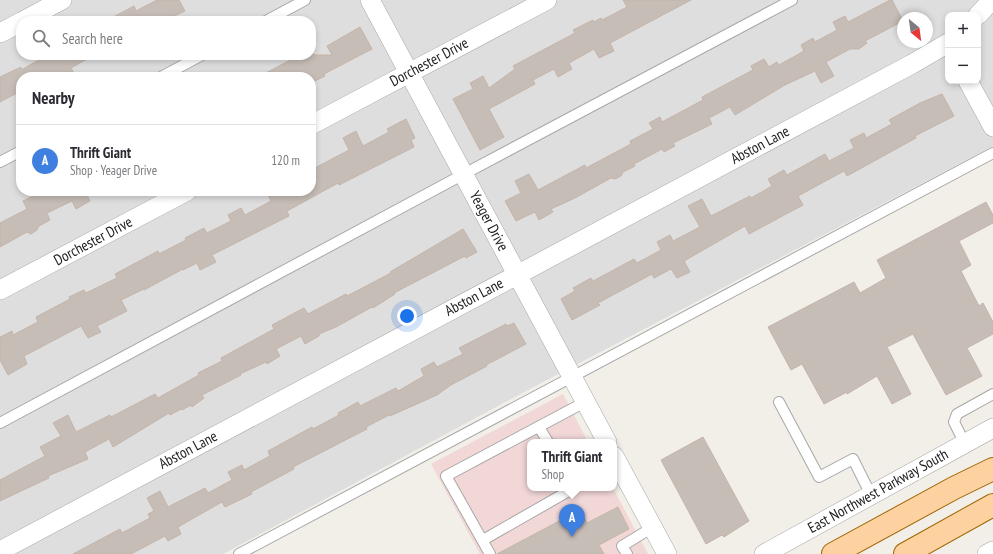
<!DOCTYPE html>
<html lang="en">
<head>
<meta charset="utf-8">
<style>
	:root { --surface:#fff; --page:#f2f2f3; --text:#2b2b33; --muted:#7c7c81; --line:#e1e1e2; --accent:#d20007 }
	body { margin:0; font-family:"PT Sans Narrow",sans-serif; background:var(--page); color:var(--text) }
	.controls { position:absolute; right:12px; top:12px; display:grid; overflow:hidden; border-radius:8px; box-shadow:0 2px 6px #0003 }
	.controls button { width:36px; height:36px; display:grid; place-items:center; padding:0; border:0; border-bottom:1px solid var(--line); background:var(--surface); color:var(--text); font:20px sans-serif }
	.compass { position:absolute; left:897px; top:12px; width:36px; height:36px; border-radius:50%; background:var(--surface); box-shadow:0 2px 6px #0003; rotate:151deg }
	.you { position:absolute; left:407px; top:316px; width:14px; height:14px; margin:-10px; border:3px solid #fff; border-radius:50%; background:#1a73e8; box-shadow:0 0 0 6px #1a73e833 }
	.badge { display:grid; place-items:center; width:26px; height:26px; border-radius:50%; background:var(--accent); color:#fff; font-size:13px; font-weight:700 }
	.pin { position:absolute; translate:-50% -33px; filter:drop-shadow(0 1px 2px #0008) }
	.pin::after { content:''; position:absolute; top:21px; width:14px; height:12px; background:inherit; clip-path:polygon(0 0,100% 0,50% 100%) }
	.popup { position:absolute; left:527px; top:439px; width:90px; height:52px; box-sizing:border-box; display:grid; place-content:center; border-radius:8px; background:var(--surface); filter:drop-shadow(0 1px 3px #0005); font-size:13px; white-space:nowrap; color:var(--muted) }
	.popup b { font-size:15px; color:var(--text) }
	.popup::after { content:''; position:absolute; left:50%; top:100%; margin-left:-8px; border:8px solid transparent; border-top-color:var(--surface) }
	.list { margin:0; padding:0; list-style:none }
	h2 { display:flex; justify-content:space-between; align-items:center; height:52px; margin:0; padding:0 16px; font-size:17px }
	h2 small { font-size:13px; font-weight:400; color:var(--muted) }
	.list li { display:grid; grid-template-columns:26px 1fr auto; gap:12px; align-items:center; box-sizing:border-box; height:72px; padding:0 16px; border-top:1px solid var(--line) }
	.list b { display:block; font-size:15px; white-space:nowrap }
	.list p { margin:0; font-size:13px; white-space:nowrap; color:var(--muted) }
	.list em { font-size:13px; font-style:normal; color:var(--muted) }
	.icon { flex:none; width:22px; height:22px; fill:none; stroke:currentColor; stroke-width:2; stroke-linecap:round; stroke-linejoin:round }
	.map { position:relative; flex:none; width:993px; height:554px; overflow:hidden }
	.search { position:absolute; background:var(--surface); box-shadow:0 2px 6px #0003; left:16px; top:16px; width:300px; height:44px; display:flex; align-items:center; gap:10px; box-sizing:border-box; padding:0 14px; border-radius:16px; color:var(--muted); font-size:15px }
	.panel { position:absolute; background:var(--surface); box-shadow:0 2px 6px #0003; left:16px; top:72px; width:300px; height:124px; border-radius:16px }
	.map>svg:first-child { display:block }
</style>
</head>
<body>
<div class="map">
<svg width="993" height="554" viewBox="0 0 993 554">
	<rect width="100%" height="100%" fill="#f2eee8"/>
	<!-- residential -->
	<path fill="#dfdede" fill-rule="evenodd" d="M0,0H993V146L526,391L223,554H0ZM948,15H978V81H948ZM903,18H927V42H903ZM21,21H311V55H21ZM21,77H311V191H21Z"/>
	<!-- commercial -->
	<path fill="#f2d7d7" d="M563,394L588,442H530V488H613L648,554H480L431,464Z"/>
	<!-- building -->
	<path fill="#c7bdb7" stroke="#c4b4a9" d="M157,0H179L185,11L164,21H106L134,6L136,11Z
		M623,0H691L610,43L614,51L599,58L594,49L569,63L572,69L558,77L554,69L533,80L535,84L489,109L504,137L480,150L453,99L473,89L470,83L483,76L489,88L515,69L513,66L575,33L573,30L593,20L594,22L601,18L602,20L627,7Z
		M890,0H892L903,21L865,41L867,43L859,49H850L826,62L834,76L821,83L815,71L785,85L735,115L730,107L709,118L712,124L673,143L675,146L664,152L662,149L634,164L635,166L623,172L621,176L615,179L611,178L575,198L551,209L553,212L539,220L535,212L516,221L505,201L521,193L515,181L529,174L538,190L585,165L586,168L631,144L630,141L653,129L649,123L660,117L662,122L703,100L702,97L753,70L751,66L764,59L769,67L777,62L779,65L804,51L801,45L813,38L815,42L837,30L833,22L845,16L848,22Z
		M360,27L372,49L324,74L325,76L311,83V77H258L300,55H311V50L314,55H332L327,46Z
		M48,55H94L71,68L76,77H21V91L0,102V77L21,67V70Z
		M942,94L954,116L915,136L916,138L847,176L844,171L798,196L803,205L749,234L745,226L684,261L690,272L677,278L671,269L654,278L652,274L598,303L600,305L572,320L561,299L575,291L573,288L591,278L593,281L634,259L637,263L661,250L657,242L670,235L673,241L700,227L688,206L702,199L711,216L750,196L751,198L772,186L768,179L784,170L787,175L825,154L829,161L854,148L850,140L864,133L866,138L892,124L889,120L920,103Z
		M406,119L415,138L411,140L414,147L339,185L338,183L287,211L289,216L212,255L216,262L200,270L197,263L183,270V269L144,290V289L121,300L127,311L97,326L101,332L88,338L81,326L24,356L27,364L8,375L0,360V337L12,331L13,335L38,322L36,317L70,299L69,297L84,290L86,293L117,278L115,274L158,251L159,254L186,240L185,238L204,228L207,233L231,221L228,215L241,208L245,215L271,201L266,191H311V170L349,150L343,138L356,131L363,146L389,132L387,129Z
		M43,191H90L86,193L90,201L76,209L72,201L47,213L50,220L39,226L37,230L31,234L27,232L0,247V223L27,209L23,201Z
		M986,202L993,215V223L959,241L971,265L961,271L979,306L983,303L993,322V334L967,348L982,376L946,395L913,334L887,347L911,394L892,404L877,376L847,394V392L824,404L802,364L791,370L768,327L854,282L860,293L886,278L877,260Z
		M463,229L477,252L466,258L465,256L394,293L395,294L373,308L372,307L336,327L319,334V336L305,344L301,336L276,349L280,356L267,364L266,362L240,374L241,375L202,395L204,398L192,407L191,405L182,410L181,409L170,415L169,413L113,447L109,439L85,452L88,459L48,476L49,478L0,501V480L45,456L40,447L61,436L53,423L68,415L76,432L110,415L111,417L155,394L158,398L199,375L198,373L222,361L221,358L274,329L272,325L304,308L308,314L346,294L347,296L391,273L390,272Z
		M514,323L526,344L486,365L487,366L451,385L437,395L390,416L389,415L366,427L367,429L293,467L294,469L251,492L252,494L225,507L222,502L178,527L181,534L168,541L165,536L131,554H73L120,529L122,533L150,518L148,514L154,511L147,498L160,491L168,507L205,488L208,493L232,480L228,472L242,465L244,470L270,456L268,451L312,427L313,429L339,415L338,413L358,402L360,406L396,388L398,391L424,376L421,369L434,362L437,367L463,354L459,348L506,324L507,326Z
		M703,437L749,521L724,537L722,535L706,544L661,460Z
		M618,507L629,529L599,545L604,554H497L580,510L587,523Z"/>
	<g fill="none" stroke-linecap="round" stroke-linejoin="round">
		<!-- service casing -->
		<g stroke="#a8a8a8" stroke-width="12">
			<path id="service" d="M266,21L305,0
				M161,77L202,55
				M0,162L21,151
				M779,402L819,477L853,459L871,495
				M0,423L464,174L792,0
				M539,427L548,442
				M965,444L954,422L957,414L993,394
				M483,540L574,488
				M239,554L993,153
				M490,554L446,476L585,402
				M627,554L622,546L653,527"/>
		</g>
		<!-- minor casing -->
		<g stroke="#a8a8a8" stroke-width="20">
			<path id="minor" d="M370,0L607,442
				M978,15L992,0
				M23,21L62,0
				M0,33L21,22
				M968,81L993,127
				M311,125L547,0
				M0,290L187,191
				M614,456L667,554
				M0,551L912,64L948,43
				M764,554L993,428
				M987,554L993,551"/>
		</g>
		<!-- primary casing -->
		<g stroke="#9e6400" stroke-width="24">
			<path id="primary" d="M833,554L954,488L993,469
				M905,554L993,505"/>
		</g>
		<!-- service -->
		<use href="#service" stroke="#fff" stroke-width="10"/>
		<!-- minor -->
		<use href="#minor" stroke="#fff" stroke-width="19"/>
		<!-- primary -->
		<use href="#primary" stroke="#fed2a0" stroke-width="22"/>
	</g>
	<g text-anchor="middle" stroke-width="4" stroke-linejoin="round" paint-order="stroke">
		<!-- street labels -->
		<g font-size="15" fill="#212121" stroke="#fff">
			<text transform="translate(429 62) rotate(-28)" y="5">Dorchester Drive</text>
			<text transform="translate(760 145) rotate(-28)" y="5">Abston Lane</text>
			<text transform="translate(489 221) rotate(62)" y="5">Yeager Drive</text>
			<text transform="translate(93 241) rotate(-28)" y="5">Dorchester Drive</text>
			<text transform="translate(474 297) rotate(-28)" y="5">Abston Lane</text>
			<text transform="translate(188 450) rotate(-28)" y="5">Abston Lane</text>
			<text transform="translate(878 491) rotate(-29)" y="5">East Northwest Parkway South</text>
		</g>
	</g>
</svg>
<div class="controls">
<button>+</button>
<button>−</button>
</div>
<svg class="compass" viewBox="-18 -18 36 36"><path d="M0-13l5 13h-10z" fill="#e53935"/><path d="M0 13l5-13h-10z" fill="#7c7c81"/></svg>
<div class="you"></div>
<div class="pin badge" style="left:572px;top:537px;background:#3f7fe0">A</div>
<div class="popup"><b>Thrift Giant</b>Shop</div>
<div class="search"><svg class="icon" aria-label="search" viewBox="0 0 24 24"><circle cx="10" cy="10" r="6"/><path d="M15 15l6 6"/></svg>Search here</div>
<section class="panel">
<h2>Nearby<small></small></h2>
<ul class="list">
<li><span class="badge" style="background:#3f7fe0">A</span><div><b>Thrift Giant</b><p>Shop · Yeager Drive</p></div><em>120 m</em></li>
</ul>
</section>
</div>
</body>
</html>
